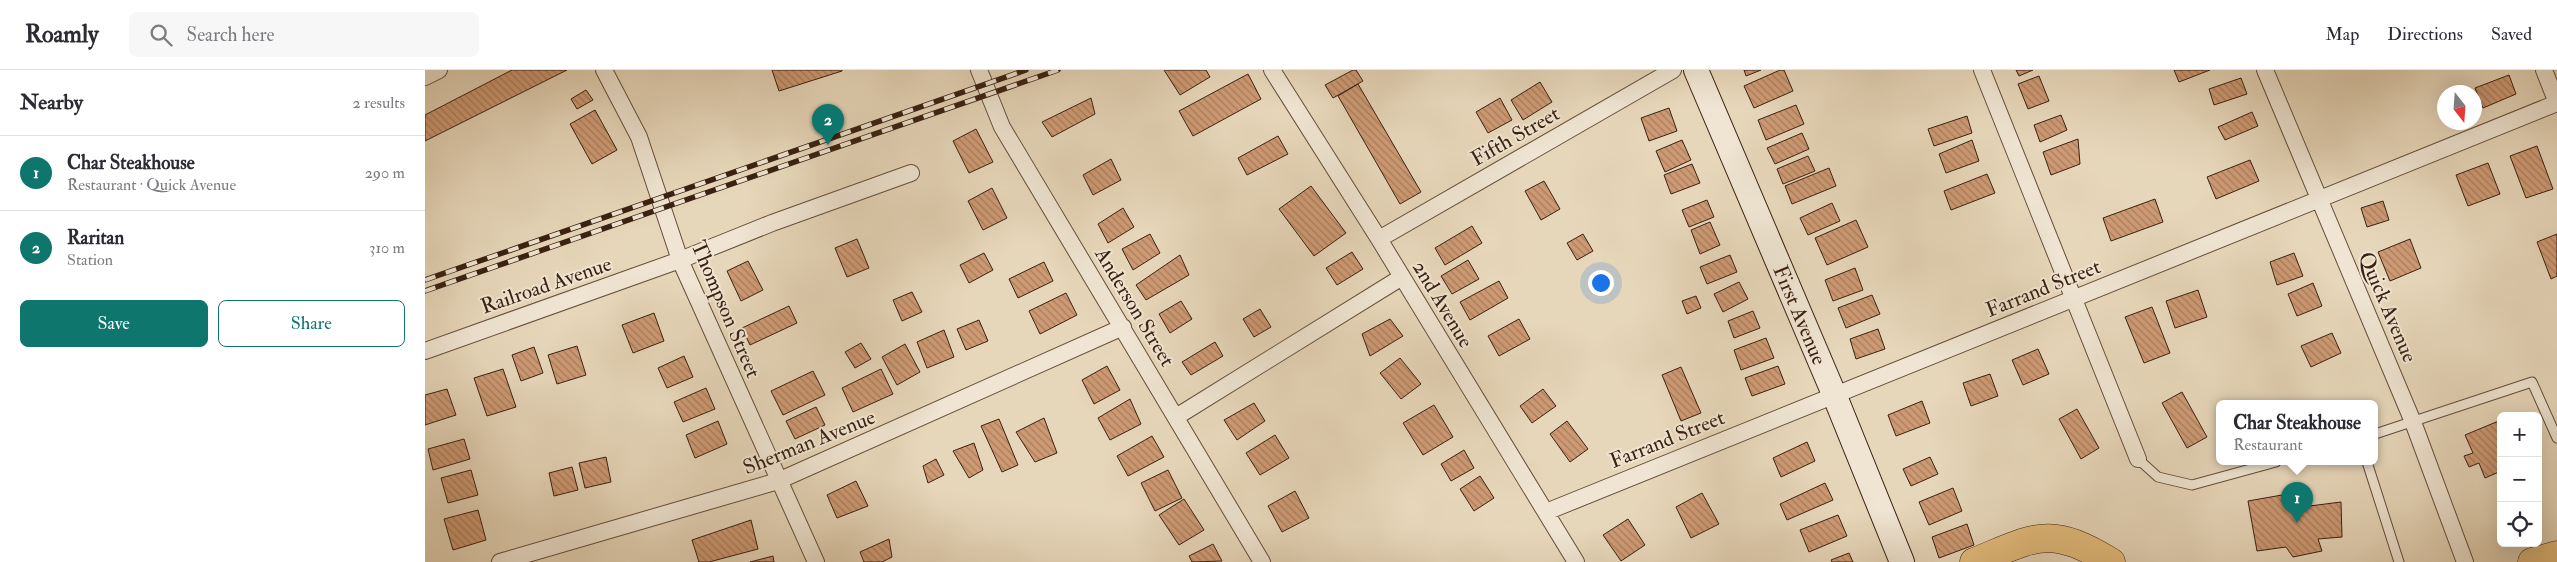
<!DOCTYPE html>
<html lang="en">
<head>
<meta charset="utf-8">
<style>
	:root { --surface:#fff; --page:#f7f7f7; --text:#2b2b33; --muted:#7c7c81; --line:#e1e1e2; --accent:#0f766e }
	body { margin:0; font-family:"IM FELL Double Pica",serif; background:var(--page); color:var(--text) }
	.controls { position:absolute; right:15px; bottom:15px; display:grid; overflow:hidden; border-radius:8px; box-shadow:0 5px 20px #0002 }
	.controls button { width:45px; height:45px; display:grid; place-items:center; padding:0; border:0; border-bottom:1px solid var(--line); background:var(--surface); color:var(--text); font:25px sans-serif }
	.compass { position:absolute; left:2012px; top:15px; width:45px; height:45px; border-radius:50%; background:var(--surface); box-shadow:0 5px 20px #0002; rotate:163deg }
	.you { position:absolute; left:1175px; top:212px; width:18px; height:18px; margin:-12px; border:4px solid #fff; border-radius:50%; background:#1a73e8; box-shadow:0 0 0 8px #1a73e833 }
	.badge { display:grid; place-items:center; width:32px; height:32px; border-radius:50%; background:var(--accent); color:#fff; font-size:16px; font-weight:700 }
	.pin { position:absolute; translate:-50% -41px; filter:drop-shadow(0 1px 2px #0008) }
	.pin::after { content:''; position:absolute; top:26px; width:18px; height:15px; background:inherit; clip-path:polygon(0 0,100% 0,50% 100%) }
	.popup { position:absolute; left:1791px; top:330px; width:162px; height:65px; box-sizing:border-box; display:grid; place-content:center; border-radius:8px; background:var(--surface); filter:drop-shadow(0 1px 4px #0005); font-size:16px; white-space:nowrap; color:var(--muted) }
	.popup b { font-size:19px; color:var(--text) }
	.popup::after { content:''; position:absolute; left:50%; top:100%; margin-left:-10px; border:10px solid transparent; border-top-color:var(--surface) }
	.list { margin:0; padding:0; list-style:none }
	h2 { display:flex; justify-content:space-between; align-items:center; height:65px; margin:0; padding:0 20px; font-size:21px }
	h2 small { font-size:16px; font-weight:400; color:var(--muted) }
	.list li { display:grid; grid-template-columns:32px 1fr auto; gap:15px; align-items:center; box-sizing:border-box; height:75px; padding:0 20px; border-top:1px solid var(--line) }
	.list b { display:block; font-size:19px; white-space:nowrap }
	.list p { margin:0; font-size:16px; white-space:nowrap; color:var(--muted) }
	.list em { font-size:16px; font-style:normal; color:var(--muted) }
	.actions { display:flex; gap:10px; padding:15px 20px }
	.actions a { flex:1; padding:11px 0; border:1px solid var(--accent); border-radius:8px; text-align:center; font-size:18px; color:var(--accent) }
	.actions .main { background:var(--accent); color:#fff }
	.icon { flex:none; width:28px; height:28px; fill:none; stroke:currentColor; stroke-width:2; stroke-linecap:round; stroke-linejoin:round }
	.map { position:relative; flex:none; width:2132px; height:492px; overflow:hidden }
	header { display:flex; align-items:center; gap:30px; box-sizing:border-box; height:70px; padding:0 25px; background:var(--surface); border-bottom:1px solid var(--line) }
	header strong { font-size:24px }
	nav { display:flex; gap:28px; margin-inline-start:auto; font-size:18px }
	.search { width:350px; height:45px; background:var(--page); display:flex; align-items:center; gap:12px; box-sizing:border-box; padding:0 18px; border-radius:8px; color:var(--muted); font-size:19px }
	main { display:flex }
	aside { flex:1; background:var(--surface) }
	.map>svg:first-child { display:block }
</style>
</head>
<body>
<header>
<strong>Roamly</strong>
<div class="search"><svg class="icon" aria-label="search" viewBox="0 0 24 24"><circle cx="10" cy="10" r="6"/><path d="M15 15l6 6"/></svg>Search here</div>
<nav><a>Map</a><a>Directions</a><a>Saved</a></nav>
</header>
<main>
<aside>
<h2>Nearby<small>2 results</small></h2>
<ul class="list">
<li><span class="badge">1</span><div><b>Char Steakhouse</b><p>Restaurant · Quick Avenue</p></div><em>290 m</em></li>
<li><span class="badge">2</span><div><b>Raritan</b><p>Station</p></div><em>310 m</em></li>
</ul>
<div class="actions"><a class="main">Save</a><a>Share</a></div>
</aside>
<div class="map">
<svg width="2132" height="492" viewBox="0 0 2132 492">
	<defs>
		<pattern id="building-back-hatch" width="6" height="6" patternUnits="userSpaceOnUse" patternTransform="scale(1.25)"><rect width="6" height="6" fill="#ce9a74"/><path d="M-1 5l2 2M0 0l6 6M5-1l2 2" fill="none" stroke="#a87d5e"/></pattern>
	</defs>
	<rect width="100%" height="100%" fill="#e7d7ba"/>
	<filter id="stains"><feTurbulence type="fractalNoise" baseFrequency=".004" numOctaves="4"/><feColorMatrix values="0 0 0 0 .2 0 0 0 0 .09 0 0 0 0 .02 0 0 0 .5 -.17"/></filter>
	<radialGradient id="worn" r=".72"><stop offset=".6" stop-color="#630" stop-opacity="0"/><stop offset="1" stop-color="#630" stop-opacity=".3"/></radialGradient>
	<!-- building -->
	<path fill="url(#building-back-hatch)" stroke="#3a2111" d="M87,0H142L0,71V45Z
		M347,0H417V1L354,21Z
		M739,0H781L785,7L755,25Z
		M928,0H931L938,11L908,28L900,15Z
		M1319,0H1336L1321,6Z
		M1355,0H1359L1368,21L1329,38L1319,16Z
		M1591,0H1608L1594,6Z
		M1749,0H1785L1754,12Z
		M823,4L836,29L768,66L754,41Z
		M2084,5L2091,24L2058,38L2050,18Z
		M1614,6L1624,31L1603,39L1593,14Z
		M1816,8L1822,24L1789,35L1784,19Z
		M1115,12L1127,32L1098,50L1086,30Z
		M933,14L996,122L975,134L913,26Z
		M161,20L168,30L152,39L146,29Z
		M666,28L670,44L627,67L617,52Z
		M1075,28L1087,50L1063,63L1051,42Z
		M1371,35L1379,54L1341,70L1333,50Z
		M1244,38L1252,61L1224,71L1216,48Z
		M170,40L192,80L167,94L145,54Z
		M1827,42L1833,56L1800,70L1793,57Z
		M1636,45L1642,60L1615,72L1609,55Z
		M1542,46L1547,63L1509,76L1503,59Z
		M551,59L568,92L544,103L528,71Z
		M1377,63L1384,79L1350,94L1342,78Z
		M853,66L863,84L822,105L813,88Z
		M1653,69L1655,94L1626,105L1618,82Z
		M1257,70L1266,90L1240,102L1231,81Z
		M1547,70L1554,91L1521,103L1514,84Z
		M2112,76L2128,119L2101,128L2085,86Z
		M1383,86L1390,101L1358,114L1352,99Z
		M686,89L696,110L668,125L658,105Z
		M1825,90L1834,111L1791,129L1782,107Z
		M2063,93L2075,124L2043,136L2031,105Z
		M1267,94L1275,113L1246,124L1239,105Z
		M1404,98L1411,116L1367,134L1360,116Z
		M1562,104L1570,123L1526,140L1519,121Z
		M1119,111L1135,139L1116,150L1100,121Z
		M886,116L921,163L889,186L854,139Z
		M567,118L582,148L558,160L543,131Z
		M1730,129L1738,152L1686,171L1678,148Z
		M1282,130L1289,147L1264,157L1257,140Z
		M1958,131L1964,150L1942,157L1936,138Z
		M1407,133L1415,151L1383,165L1375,148Z
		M698,138L709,157L683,173L673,154Z
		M1431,150L1443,177L1402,195L1390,168Z
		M1285,152L1295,175L1275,184L1266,160Z
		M1047,156L1057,173L1020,195L1010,178Z
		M725,164L735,183L708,200L697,179Z
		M1158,164L1168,181L1152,190L1142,173Z
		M2132,164V206L2126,209L2112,172Z
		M432,169L444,198L422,207L410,178Z
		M1985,169L1996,198L1965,211L1953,182Z
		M927,182L938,199L912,215L901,198Z
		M559,183L568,200L544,213L535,195Z
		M1869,183L1878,206L1852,215L1845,192Z
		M755,185L764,205L721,230L711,215Z
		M1305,185L1312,202L1282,214L1275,197Z
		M1043,190L1054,209L1027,224L1016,206Z
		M323,191L338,220L316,231L302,201Z
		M619,192L628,211L593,228L584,209Z
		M1430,198L1438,220L1408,231L1400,210Z
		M1074,211L1083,228L1045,250L1035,232Z
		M1314,212L1323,229L1298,242L1289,224Z
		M1888,213L1897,236L1872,246L1863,224Z
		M1773,220L1782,247L1750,258L1741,231Z
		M487,222L497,242L477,251L468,230Z
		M641,223L652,245L615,264L604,241Z
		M1447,225L1455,244L1421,258L1413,238Z
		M1271,226L1276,238L1262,244L1257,231Z
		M756,231L767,249L745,263L734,244Z
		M364,236L372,253L325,275L317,258Z
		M1727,237L1745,283L1719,293L1700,247Z
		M835,239L846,257L829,267L818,249Z
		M1328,241L1335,258L1309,268L1303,251Z
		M229,243L239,271L208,283L197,255Z
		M965,249L978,266L945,286L937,264Z
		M1094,249L1105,269L1074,286L1063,266Z
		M554,250L563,271L541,280L532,259Z
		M1453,259L1460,279L1431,289L1425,269Z
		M519,260L529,287L502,298L492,272Z
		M1907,263L1916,283L1886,297L1876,276Z
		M1341,268L1349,288L1316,300L1309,280Z
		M790,272L798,286L766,305L757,292Z
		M436,273L446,289L430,298L420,282Z
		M480,274L495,302L472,315L457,287Z
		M152,276L161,305L132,314L123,285Z
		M109,277L118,303L96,311L87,285Z
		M1613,279L1624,304L1598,315L1587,290Z
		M259,286L268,307L242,318L233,298Z
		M975,288L996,314L976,329L955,303Z
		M682,296L695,320L669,334L657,310Z
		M1353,296L1360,314L1327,326L1320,308Z
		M1256,297L1276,343L1256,351L1237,305Z
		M78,299L91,337L62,346L49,308Z
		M456,299L468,324L428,342L417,318Z
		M388,301L400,325L358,345L346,321Z
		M1565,304L1573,326L1546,336L1538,313Z
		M281,318L290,339L258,352L249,332Z
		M22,319L31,345L0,355V325Z
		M1118,319L1131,336L1107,353L1095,336Z
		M1757,322L1782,367L1762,378L1737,333Z
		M705,329L716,354L685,370L673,348Z
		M1497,331L1505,353L1471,366L1463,345Z
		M829,333L840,351L812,370L799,350Z
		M1009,335L1028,367L998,385L978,353Z
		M391,337L400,355L370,369L361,351Z
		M1652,339L1674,378L1656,389L1634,349Z
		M619,348L632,383L610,392L591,362Z
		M574,349L593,395L577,402L556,356Z
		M2076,350V401L2060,408L2054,393L2044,397L2039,386L2048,383L2040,365Z
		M293,351L302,374L270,388L261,365Z
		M1142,351L1163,379L1145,392L1125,364Z
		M850,365L864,388L835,405L821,383Z
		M727,366L739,387L703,406L692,386Z
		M39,369L45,389L8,400L3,379Z
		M1382,372L1390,391L1356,407L1348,388Z
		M549,373L558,400L544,408L528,381Z
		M1039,380L1049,398L1026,411L1016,394Z
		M181,387L186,412L160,418L154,393Z
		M1505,387L1513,404L1486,416L1478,399Z
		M511,389L519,405L503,413L498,396Z
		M147,397L153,420L129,426L124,403Z
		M46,400L53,425L23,433L16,408Z
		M743,400L757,428L730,441L716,413Z
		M1055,406L1069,428L1049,441L1035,419Z
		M431,411L443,436L412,448L402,425Z
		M1400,413L1408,430L1362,450L1355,434Z
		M1528,418L1537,441L1504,455L1494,432Z
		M870,421L884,448L857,462L843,436Z
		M1277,423L1294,454L1266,468L1251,437Z
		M1857,425L1861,439L1916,432L1917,467L1893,469L1897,481L1868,487L1861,477L1832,481L1823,431Z
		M759,429L779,460L754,475L734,445Z
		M53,440L61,470L28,480L19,449Z
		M1413,445L1422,466L1384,482L1375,460Z
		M1203,449L1220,475L1196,491L1178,465Z
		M326,450L333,479L284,492H274L267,470Z
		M1542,454L1549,475L1514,488L1507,467Z
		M464,469L467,487L457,492H439L435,482Z
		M788,474L797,491L767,492L764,486Z
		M1424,483L1428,492H1407L1406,490Z
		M348,486L349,492H325Z"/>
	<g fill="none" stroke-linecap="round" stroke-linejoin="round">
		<!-- lane casing -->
		<g stroke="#654e3b" stroke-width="11">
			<path id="lane" d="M1950,364L2107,312L2132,368
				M1713,389L1733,407L1767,415L1851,392
				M1942,392L1974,492"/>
		</g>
		<!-- street casing -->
		<g stroke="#654e3b" stroke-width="18">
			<path id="street" d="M179,0L214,67L255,190L391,492
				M554,0L577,57L837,492
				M847,0L954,169L1151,492
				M1557,0L1713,389
				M1840,0L1988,352L2040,492
				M2119,0L2132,33
				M0,7L14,0
				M954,169L1248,0
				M0,281L255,190L347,153L486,103
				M751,347L977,207
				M1121,442L2132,33
				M75,492L353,411L698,257"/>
		</g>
		<!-- secondary casing -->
		<g stroke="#3a2111" stroke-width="26">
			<path id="secondary" d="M1271,0L1409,324L1477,492"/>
		</g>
		<!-- highway casing -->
		<g stroke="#3a2111" stroke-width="29">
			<path id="highway" d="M1549,492C1611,467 1624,454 1686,492
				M2107,492L2132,485"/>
		</g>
		<!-- lane -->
		<use href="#lane" stroke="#efe5d2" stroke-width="9"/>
		<!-- street -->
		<use href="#street" stroke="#efe5d2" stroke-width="16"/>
		<!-- secondary -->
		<use href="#secondary" stroke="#efe5d2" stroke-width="24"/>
		<!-- highway -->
		<use href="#highway" stroke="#e4bc7d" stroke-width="28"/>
		<!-- rail casing -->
		<g stroke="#3a2111" stroke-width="5.5">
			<path id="rail" d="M0,210L601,0
				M0,221L633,0"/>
		</g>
		<!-- rail -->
		<use href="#rail" stroke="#efe5d2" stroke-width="4" stroke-dasharray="11" stroke-linecap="butt"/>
	</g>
	<g text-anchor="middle" stroke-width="4" stroke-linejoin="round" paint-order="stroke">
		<!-- street labels -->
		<g font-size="21" fill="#3a2111" stroke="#efe5d2">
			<text transform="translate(1090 66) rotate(-30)" y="7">Fifth Street</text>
			<text transform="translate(121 215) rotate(-19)" y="7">Railroad Avenue</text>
			<text transform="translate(1618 218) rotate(-22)" y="7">Farrand Street</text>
			<text transform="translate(1018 234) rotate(59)" y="7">2nd Avenue</text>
			<text transform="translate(710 237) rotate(59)" y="7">Anderson Street</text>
			<text transform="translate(1963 237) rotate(67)" y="7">Quick Avenue</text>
			<text transform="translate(301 239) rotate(67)" y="7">Thompson Street</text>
			<text transform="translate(1375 245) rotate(67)" y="7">First Avenue</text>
			<text transform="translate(1242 369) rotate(-22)" y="7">Farrand Street</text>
			<text transform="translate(384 372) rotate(-22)" y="7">Sherman Avenue</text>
		</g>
	</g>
	<rect width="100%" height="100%" filter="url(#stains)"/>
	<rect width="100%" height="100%" fill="url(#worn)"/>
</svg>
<div class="controls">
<button>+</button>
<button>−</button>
<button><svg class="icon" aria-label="locate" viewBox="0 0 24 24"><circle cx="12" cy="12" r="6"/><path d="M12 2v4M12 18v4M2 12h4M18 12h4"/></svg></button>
</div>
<svg class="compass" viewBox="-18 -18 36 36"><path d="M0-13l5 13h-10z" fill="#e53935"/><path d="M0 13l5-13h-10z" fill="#7c7c81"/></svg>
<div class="you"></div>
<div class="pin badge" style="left:1872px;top:453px">1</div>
<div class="popup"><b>Char Steakhouse</b>Restaurant</div>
<div class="pin badge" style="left:403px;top:75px">2</div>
</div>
</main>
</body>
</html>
